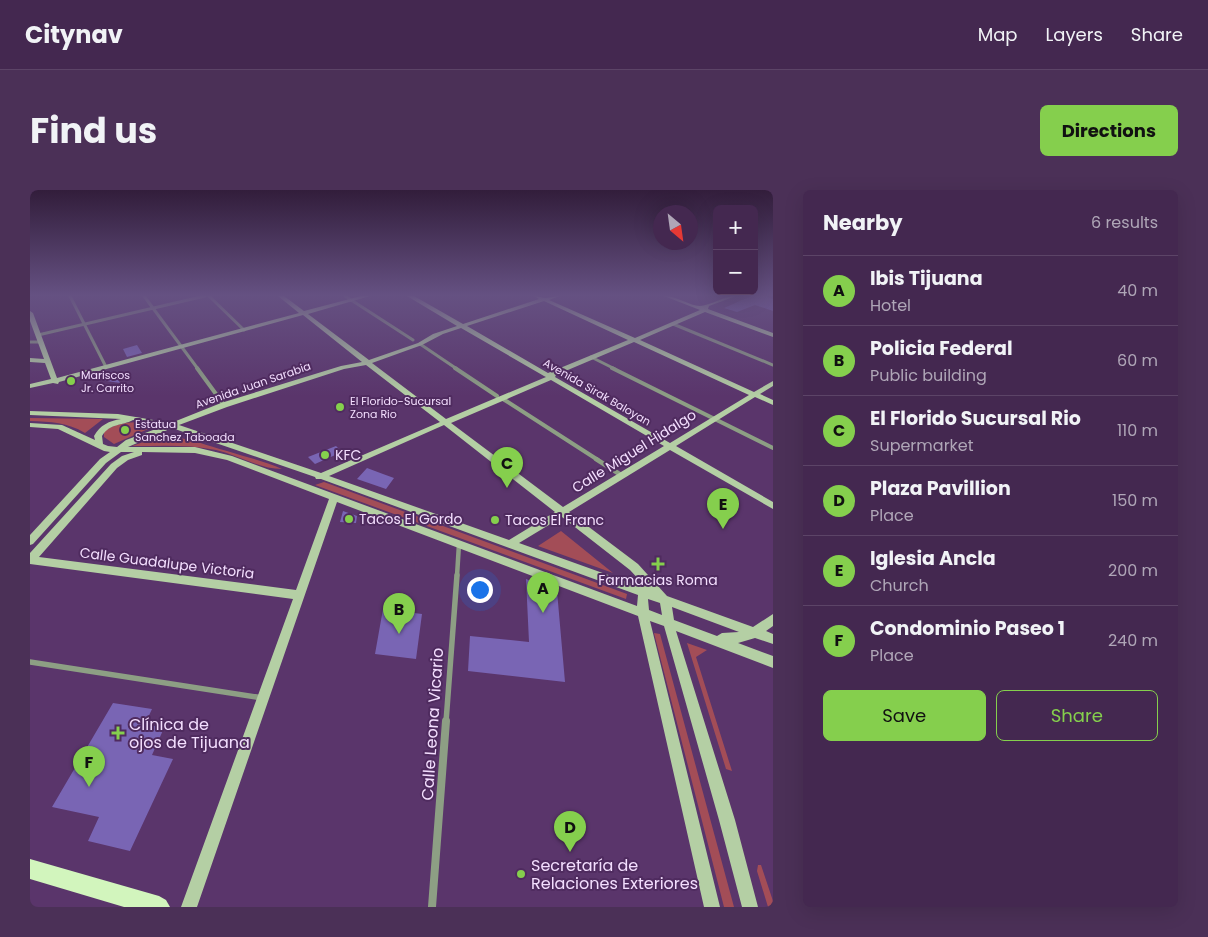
<!DOCTYPE html>
<html lang="en">
<head>
<meta charset="utf-8">
<style>
	:root { --surface:#442850; --page:#4b3057; --text:#f1f3f6; --muted:#afa6b7; --line:#5c4467; --accent:#85cf4d }
	body { margin:0; font-family:Poppins,sans-serif; background:var(--page); color:var(--text) }
	.controls { position:absolute; right:15px; top:15px; display:grid; overflow:hidden; border-radius:8px; box-shadow:0 5px 20px #0002 }
	.controls button { width:45px; height:45px; display:grid; place-items:center; padding:0; border:0; border-bottom:1px solid var(--line); background:var(--surface); color:var(--text); font:25px sans-serif }
	.compass { position:absolute; left:623px; top:15px; width:45px; height:45px; border-radius:50%; background:var(--surface); box-shadow:0 5px 20px #0002; rotate:151deg }
	.you { position:absolute; left:449px; top:399px; width:18px; height:18px; margin:-12px; border:4px solid #fff; border-radius:50%; background:#1a73e8; box-shadow:0 0 0 8px #1a73e833 }
	.badge { display:grid; place-items:center; width:32px; height:32px; border-radius:50%; background:var(--accent); color:#111; font-size:16px; font-weight:700 }
	.pin { position:absolute; translate:-50% -41px; filter:drop-shadow(0 1px 2px #0008) }
	.pin::after { content:''; position:absolute; top:26px; width:18px; height:15px; background:inherit; clip-path:polygon(0 0,100% 0,50% 100%) }
	.list { margin:0; padding:0; list-style:none }
	h2 { display:flex; justify-content:space-between; align-items:center; height:65px; margin:0; padding:0 20px; font-size:21px }
	h2 small { font-size:16px; font-weight:400; color:var(--muted) }
	.list li { display:grid; grid-template-columns:32px 1fr auto; gap:15px; align-items:center; box-sizing:border-box; height:70px; padding:0 20px; border-top:1px solid var(--line) }
	.list b { display:block; font-size:19px; white-space:nowrap }
	.list p { margin:0; font-size:16px; white-space:nowrap; color:var(--muted) }
	.list em { font-size:16px; font-style:normal; color:var(--muted) }
	.actions { display:flex; gap:10px; padding:15px 20px }
	.actions a { flex:1; padding:11px 0; border:1px solid var(--accent); border-radius:8px; text-align:center; font-size:18px; color:var(--accent) }
	.actions .main { background:var(--accent); color:#111 }
	.map { position:relative; flex:none; width:743px; height:717px; overflow:hidden; border-radius:8px }
	header { display:flex; align-items:center; gap:30px; box-sizing:border-box; height:70px; padding:0 25px; background:var(--surface); border-bottom:1px solid var(--line) }
	header strong { font-size:24px }
	nav { display:flex; gap:28px; margin-inline-start:auto; font-size:18px }
	.intro { display:flex; align-items:center; justify-content:space-between; box-sizing:border-box; height:120px; padding:0 30px }
	h1 { margin:0; font-size:35px }
	.button { padding:12px 22px; border-radius:8px; background:var(--accent); color:#111; font-size:18px; font-weight:700 }
	main { display:flex; gap:30px; padding:0 30px }
	aside { flex:1; background:var(--surface); border-radius:8px; box-shadow:0 5px 20px #0002 }
	.map>svg:first-child { display:block }
</style>
</head>
<body>
<header>
<strong>Citynav</strong>
<nav><a>Map</a><a>Layers</a><a>Share</a></nav>
</header>
<div class="intro"><h1>Find us</h1><a class="button">Directions</a></div>
<main>
<div class="map">
<svg width="743" height="717" viewBox="0 0 743 717">
	<rect width="100%" height="100%" fill="#5a356b"/>
	<!-- green -->
	<path fill="#a34d57" d="M0,228L73,229L55,243C37,232 21,232 0,231Z
		M106,232L125,236L84,254L74,247V242C83,234 95,233 106,232Z
		M140,247C161,248 177,256 197,261C216,267 234,271 252,279C230,279 208,265 186,260C158,254 130,256 102,256L119,250Z
		M294,292L597,404L596,409L285,295Z
		M531,341L583,383L508,356Z
		M624,443L630,444L704,717H694Z
		M657,453L677,460L666,467L702,581L696,579Z
		M728,675H731L743,711V717H738L727,681Z"/>
	<!-- building -->
	<path fill="#7965b4" d="M721,106H735L743,109V121L725,115L707,122L694,118Z
		M107,155L112,163L97,167L93,159Z
		M84,181L90,193L57,188Z
		M306,256L312,262L285,274L278,267Z
		M337,278L353,284L364,288L356,299L327,289Z
		M313,321L327,326L326,333L310,332Z
		M496,389L527,401L535,492L438,481L440,446L499,452Z
		M353,419L392,424L386,469L345,464Z
		M83,513L122,519L115,534L134,538L122,565L143,569L100,661L58,651L69,627L22,617Z"/>
	<g fill="none" stroke-linecap="round" stroke-linejoin="round">
		<!-- street-far4 -->
		<path stroke="#8d9f84" stroke-width="3" d="M40,106L76,177
			M114,106L168,179
			M179,106L214,140
			M315,106L383,150
			M643,134L743,175
			M8,145L175,106
			M0,152H11
			M390,154L427,179
			M561,167L585,179"/>
		<!-- street-far3 -->
		<path stroke="#8d9f84" stroke-width="4" d="M167,178L194,215
			M425,178L467,206
			M582,178L743,258
			M473,209L568,270"/>
		<!-- street-far2 -->
		<path stroke="#8d9f84" stroke-width="4.5" d="M566,269L591,285
			M427,386L429,354"/>
		<!-- street-far1 -->
		<path stroke="#8d9f84" stroke-width="5.5" d="M0,472L233,508
			M416,532L427,385"/>
		<!-- street -->
		<path stroke="#8d9f84" stroke-width="8" d="M402,717L416,531"/>
		<!-- secondary -->
		<path fill="#b4cfa4" fill-rule="evenodd" d="M248,106H254L274,121L331,106H340L278,124L339,170L388,153L403,144L427,136L377,106H384L433,134L509,109L504,106L515,108L530,106L519,110L605,148L670,120L634,106C647,106 660,116 670,116C682,115 693,106 706,106L679,116L678,119L743,143V147L675,122L610,150L724,202L743,191V196L730,204L743,210V215L725,207L646,256L743,312V319L640,260L539,322L608,374L637,406L723,437L743,424V436L736,441L743,444V454L725,448L708,453L743,466V478L646,441L705,630L728,717H712L689,630L634,436L620,431L690,717H674L608,426L307,312L167,717H151L263,409L0,374V363L81,274L92,266L104,262H91L76,273L3,354L0,355V345L70,269L80,262L74,261L28,239L0,237V233L32,235L65,250L64,246C70,235 79,231 91,229L0,225V221L88,224L141,233L191,213L311,176L332,172L273,125L29,192L28,194L23,193L0,198V194L21,189L15,173L0,172V168L14,169L0,131V121L3,123L27,188L269,123ZM514,111L598,150L518,183L437,136ZM431,138L514,186L516,187L416,229L342,173L392,155L413,144ZM604,152L719,205L640,253L525,187L526,185ZM336,175L410,232L291,283L149,235L197,217L314,179ZM521,190L634,256L533,317L421,233ZM103,230L134,236L96,250L87,257L78,256L73,254L72,246C80,233 92,236 103,230ZM414,235L525,322L479,350L299,286ZM142,238L285,287L286,289H291L608,405L607,416L202,266L165,257H98ZM112,262L165,263L197,270L299,309L266,400L9,367L87,278L98,270L112,265ZM532,327L600,380L613,394L609,396L489,353ZM618,409L630,413L632,425L619,420ZM642,417L709,442L692,443L687,446L644,430Z"/>
		<!-- primary -->
		<path fill="#d2f5bd" fill-rule="evenodd" d="M0,669L129,706L136,710L140,717H94L0,689Z"/>
	</g>
	<!-- sky -->
	<linearGradient id="sky" x2="0" y2="1"><stop stop-color="#321d3b"/><stop offset="0.51" stop-color="#655182"/><stop offset="1" stop-color="#655182" stop-opacity="0"/></linearGradient>
	<rect width="743" height="206" fill="url(#sky)"/>
	<!-- markers -->
	<g fill="#85cf4d" stroke="#4f2b5f" stroke-width="2">
		<circle cx="41" cy="191" r="5"/>
		<circle cx="310" cy="217" r="5"/>
		<circle cx="95" cy="240" r="5"/>
		<circle cx="295" cy="265" r="5"/>
		<circle cx="319" cy="329" r="5"/>
		<circle cx="465" cy="330" r="5"/>
		<path d="M625.5 366.5h5v5h5v5h-5v5h-5v-5h-5v-5h5z"/>
		<path d="M85.5 535.5h5v5h5v5h-5v5h-5v-5h-5v-5h5z"/>
		<circle cx="491" cy="684" r="5"/>
	</g>
	<g text-anchor="middle" stroke-width="4" stroke-linejoin="round" paint-order="stroke">
		<!-- far-poi labels -->
		<g font-size="11" fill="#f3defe" stroke="#4f2b5f" text-anchor="start">
			<text x="51" y="189">Mariscos<tspan x="51" dy="13">Jr. Carrito</tspan></text>
			<text x="320" y="215">El Florido-Sucursal<tspan x="320" dy="13">Zona Rio</tspan></text>
			<text x="105" y="238">Estatua<tspan x="105" dy="13">Sanchez Taboada</tspan></text>
		</g>
		<!-- far-street labels -->
		<g font-size="11" fill="#f3defe" stroke="#4f2b5f">
			<text transform="translate(223 195) rotate(-19)" y="4">Avenida Juan Sarabia</text>
			<text transform="translate(567 202) rotate(30)" y="4">Avenida Sirak Baloyan</text>
		</g>
		<!-- street labels -->
		<g font-size="14" fill="#f3defe" stroke="#4f2b5f">
			<text transform="translate(604 261) rotate(-32)" y="5">Calle Miguel Hidalgo</text>
			<text transform="translate(137 373) rotate(7)" y="5">Calle Guadalupe Victoria</text>
		</g>
		<!-- poi labels -->
		<g font-size="14" fill="#f3defe" stroke="#4f2b5f" text-anchor="start">
			<text x="305" y="270">KFC</text>
			<text x="329" y="334">Tacos El Gordo</text>
			<text x="475" y="335">Tacos El Franc</text>
			<text x="628" y="395" text-anchor="middle">Farmacias Roma</text>
		</g>
		<!-- near-poi labels -->
		<g font-size="16" fill="#f3defe" stroke="#4f2b5f" text-anchor="start">
			<text x="99" y="540">Clínica de<tspan x="99" dy="18">ojos de Tijuana</tspan></text>
			<text x="501" y="681">Secretaría de<tspan x="501" dy="18">Relaciones Exteriores</tspan></text>
		</g>
		<!-- near-street labels -->
		<g font-size="16" fill="#f3defe" stroke="#4f2b5f">
			<text transform="translate(402 534) rotate(-86)" y="6">Calle Leona Vicario</text>
		</g>
	</g>
</svg>
<div class="controls">
<button>+</button>
<button>−</button>
</div>
<svg class="compass" viewBox="-18 -18 36 36"><path d="M0-13l5 13h-10z" fill="#e53935"/><path d="M0 13l5-13h-10z" fill="#afa6b7"/></svg>
<div class="you"></div>
<div class="pin badge" style="left:513px;top:423px">A</div>
<div class="pin badge" style="left:369px;top:444px">B</div>
<div class="pin badge" style="left:477px;top:298px">C</div>
<div class="pin badge" style="left:540px;top:662px">D</div>
<div class="pin badge" style="left:693px;top:339px">E</div>
<div class="pin badge" style="left:59px;top:597px">F</div>
</div>
<aside>
<h2>Nearby<small>6 results</small></h2>
<ul class="list">
<li><span class="badge">A</span><div><b>Ibis Tijuana</b><p>Hotel</p></div><em>40 m</em></li>
<li><span class="badge">B</span><div><b>Policia Federal</b><p>Public building</p></div><em>60 m</em></li>
<li><span class="badge">C</span><div><b>El Florido Sucursal Rio</b><p>Supermarket</p></div><em>110 m</em></li>
<li><span class="badge">D</span><div><b>Plaza Pavillion</b><p>Place</p></div><em>150 m</em></li>
<li><span class="badge">E</span><div><b>Iglesia Ancla</b><p>Church</p></div><em>200 m</em></li>
<li><span class="badge">F</span><div><b>Condominio Paseo 1</b><p>Place</p></div><em>240 m</em></li>
</ul>
<div class="actions"><a class="main">Save</a><a>Share</a></div>
</aside>
</main>
</body>
</html>
